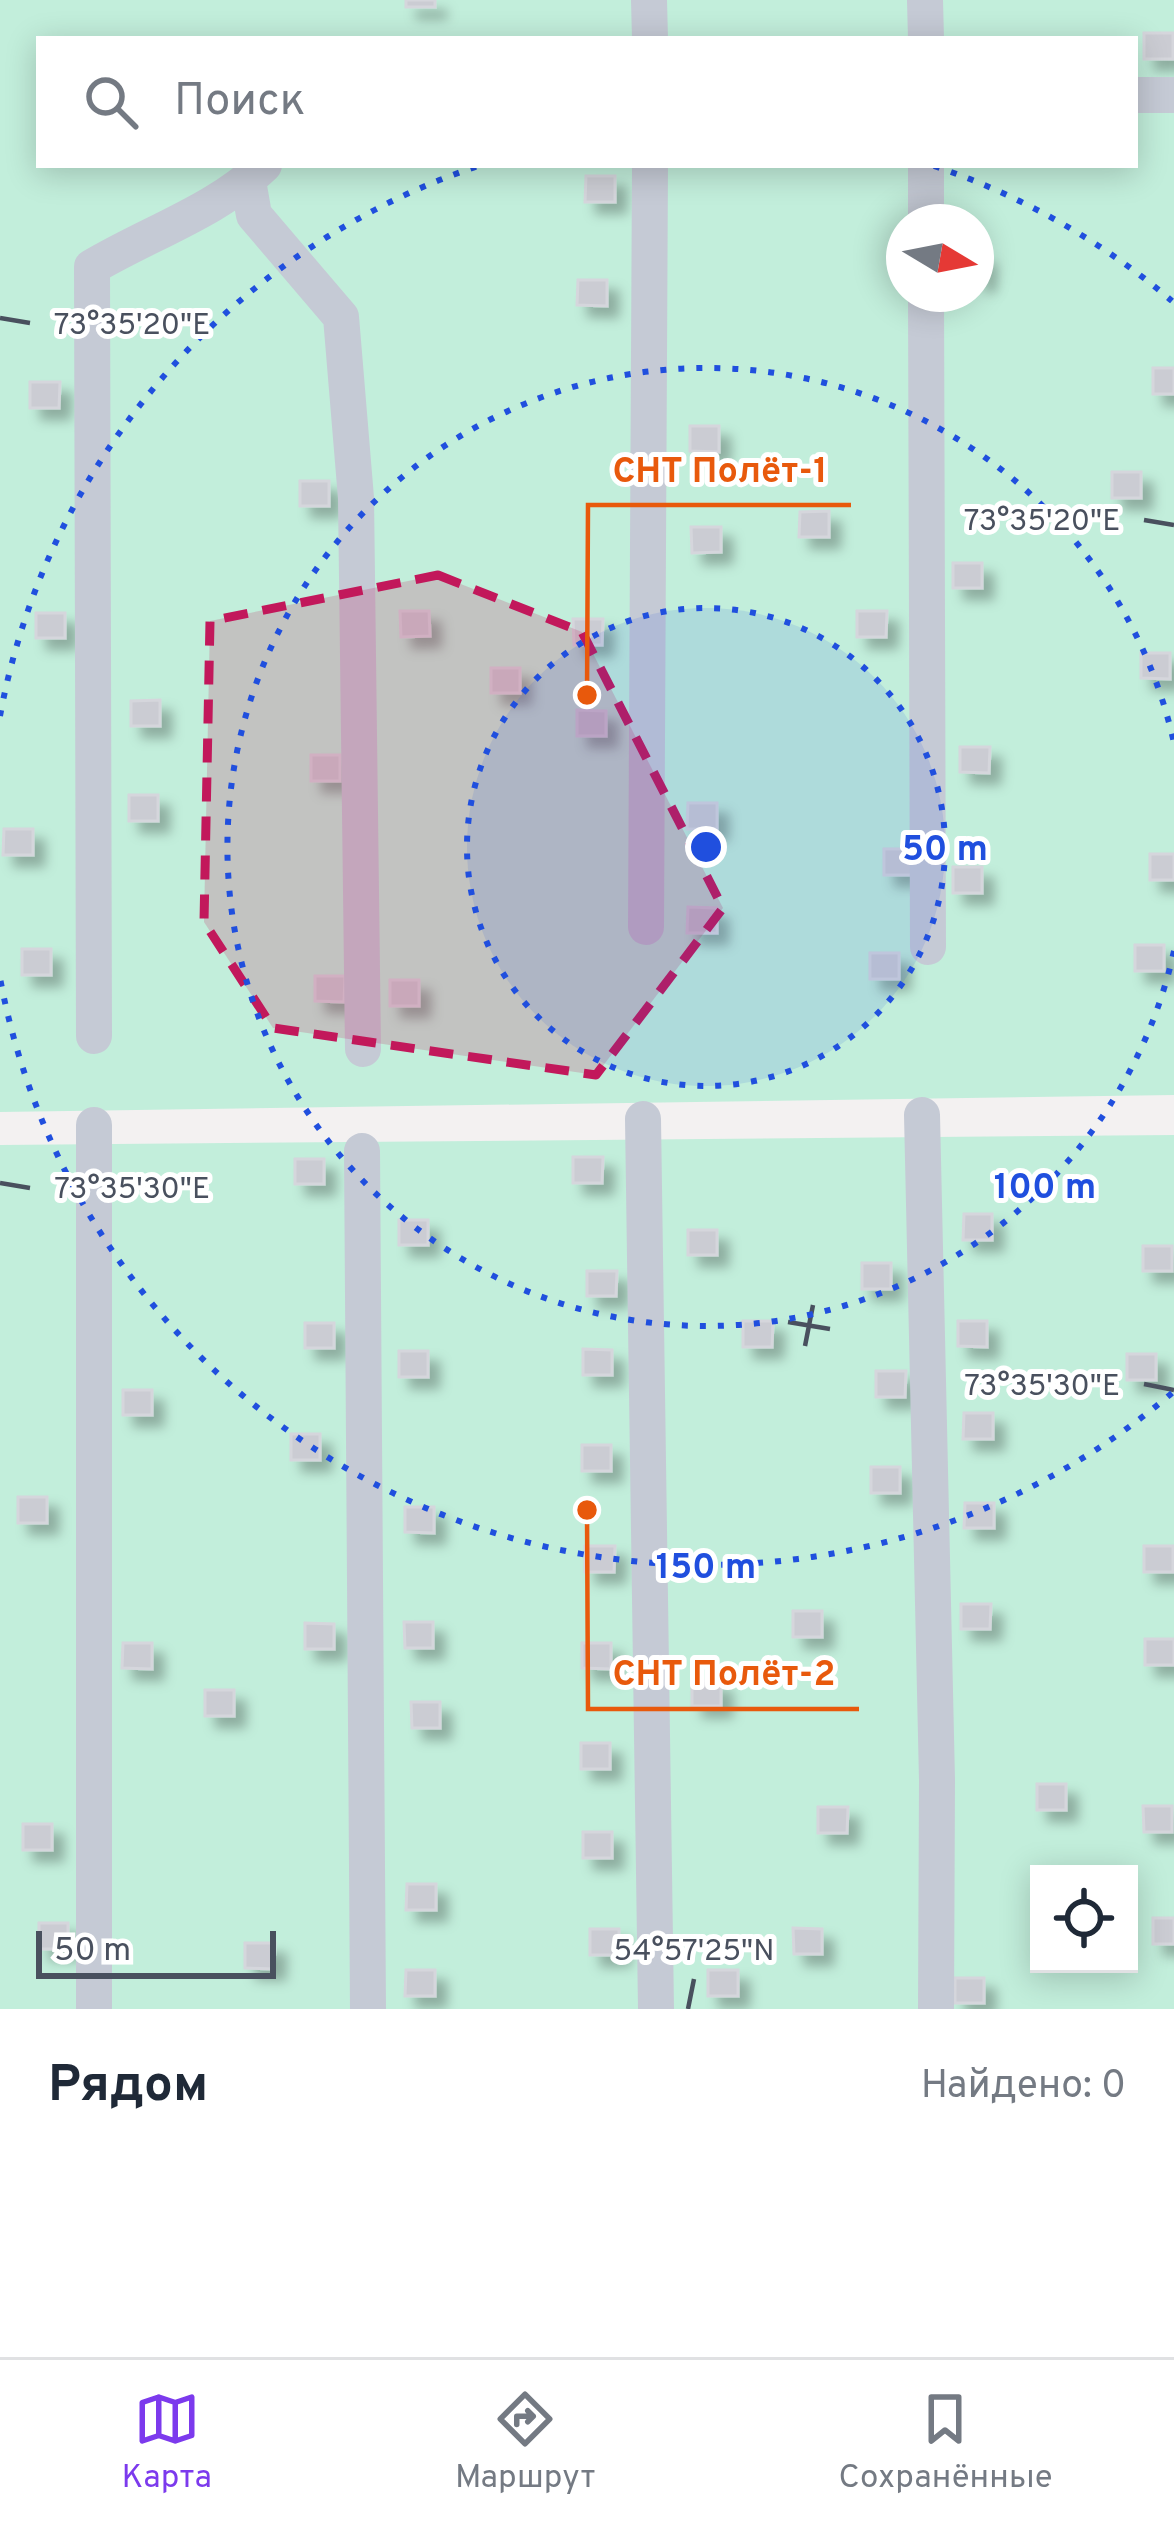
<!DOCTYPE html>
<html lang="ru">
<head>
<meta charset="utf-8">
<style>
	:root { --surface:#fff; --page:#f6f6f7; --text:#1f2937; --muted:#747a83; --line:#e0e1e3; --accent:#7c3aed }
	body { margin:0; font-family:Overpass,sans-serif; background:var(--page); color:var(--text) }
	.controls { position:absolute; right:36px; bottom:36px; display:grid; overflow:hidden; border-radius:0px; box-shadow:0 6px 30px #0003 }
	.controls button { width:108px; height:108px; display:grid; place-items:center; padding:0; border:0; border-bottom:3px solid var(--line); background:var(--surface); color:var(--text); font:60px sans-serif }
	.compass { position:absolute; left:886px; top:204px; width:108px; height:108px; border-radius:50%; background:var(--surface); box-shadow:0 6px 30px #0003; rotate:100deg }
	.scale { position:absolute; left:36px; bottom:30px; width:240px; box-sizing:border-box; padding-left:12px; border:6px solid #49505e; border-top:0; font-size:33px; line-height:42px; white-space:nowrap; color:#49505e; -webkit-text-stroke:9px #fff; paint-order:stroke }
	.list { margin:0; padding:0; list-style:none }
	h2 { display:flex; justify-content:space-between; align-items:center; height:156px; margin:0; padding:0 48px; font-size:51px }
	h2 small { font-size:39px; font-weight:400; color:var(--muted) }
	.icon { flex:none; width:66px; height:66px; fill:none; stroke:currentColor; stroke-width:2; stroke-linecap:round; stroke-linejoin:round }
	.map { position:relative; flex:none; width:1174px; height:2009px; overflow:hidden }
	.search { position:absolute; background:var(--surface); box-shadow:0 6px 30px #0003; left:36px; right:36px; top:36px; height:132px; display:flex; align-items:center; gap:30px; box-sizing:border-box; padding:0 42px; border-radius:0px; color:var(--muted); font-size:45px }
	.sheet { height:348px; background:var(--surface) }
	nav { display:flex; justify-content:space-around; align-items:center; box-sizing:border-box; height:168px; border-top:3px solid var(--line); background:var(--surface); font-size:33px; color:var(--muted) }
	nav a { display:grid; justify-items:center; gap:6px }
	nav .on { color:var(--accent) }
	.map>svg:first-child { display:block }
</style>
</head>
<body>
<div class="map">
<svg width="1174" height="2009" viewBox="0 0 1174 2009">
	<defs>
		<filter id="shadow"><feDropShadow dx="11" dy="11" stdDeviation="6" flood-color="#0004"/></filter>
	</defs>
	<rect width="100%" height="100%" fill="#f3f1f1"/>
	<!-- green -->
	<path fill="#c2eedb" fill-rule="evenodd" d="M0,0H1174V1095L0,1112ZM39,39H1135V165H39ZM904,222H976V294H904Z
		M1174,1135V2009H0V1145ZM1039,1874H1129V1964H1039Z"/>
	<!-- building -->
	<path fill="#cbccd3" stroke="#d5d6dc" stroke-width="3" filter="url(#shadow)" d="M406,0H435V7H406Z
		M1144,33H1173V59H1144Z
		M586,176H615V202H585Z
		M976,254H985L984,280H976Z
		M578,280H607V306L577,305Z
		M1153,368H1174V394H1153Z
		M30,382H60L59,408H30Z
		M690,426H719V452L690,451Z
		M1112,472H1141V498H1112Z
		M300,481H329V506H300Z
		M829,511V537H799L800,512Z
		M691,527H721V552L692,553Z
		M953,563H982V588H953Z
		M400,611H429L430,636L401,637Z
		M857,611H887L886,637H857Z
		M36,613H65V638H36Z
		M573,619H603L602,645H574Z
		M1141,653H1170V679L1141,678Z
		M491,668H520V693H491Z
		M160,700V726H131V701Z
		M577,710L606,711V736H577Z
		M960,747H990L989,773L960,772Z
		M311,755H340V781H311Z
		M129,795H158V821H129Z
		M688,803H717V829H687Z
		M4,829H33V855H3Z
		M884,849H913V875H884Z
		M1150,854H1174V880H1150Z
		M953,867H982V893H953Z
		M688,907L717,908V933H687Z
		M1135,945H1164V971H1135Z
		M22,949H51V975H22Z
		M870,953H899V979H870Z
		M315,976H345L344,1002L315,1001Z
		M390,980H419V1006H390Z
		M573,1157H603L602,1183H573Z
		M295,1159H324V1184H295Z
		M964,1214H992V1240H963Z
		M399,1220H428V1245H399Z
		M688,1230H717V1255H688Z
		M1143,1246H1172V1271H1143Z
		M862,1263H891V1289H862Z
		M587,1271H617L616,1296H587Z
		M743,1321H773L772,1347H743Z
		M958,1321H987V1347L958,1346Z
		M305,1323H334V1348H305Z
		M583,1349L612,1350V1375H583Z
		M399,1351H428V1377H399Z
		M1127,1354H1156V1380H1127Z
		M876,1371H906L905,1397H876Z
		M123,1390H152V1415H123Z
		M964,1413H993V1439H963Z
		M291,1434H320V1460H291Z
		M582,1445H611V1471H582Z
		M871,1467H900V1493H871Z
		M18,1497H47V1523H18Z
		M965,1503H994V1528H964Z
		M405,1507H434V1533L405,1532Z
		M585,1546H615L614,1572H585Z
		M1144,1546H1173V1572H1144Z
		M961,1604H991L990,1629H961Z
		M793,1611H822V1637H793Z
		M404,1622H433V1648H405Z
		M305,1623L334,1624V1649H305Z
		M1145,1639H1174V1665H1145Z
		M123,1643H152V1669L122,1668Z
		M582,1643H611V1669L582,1668Z
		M692,1681H721V1706H692Z
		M205,1690H234V1716H205Z
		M411,1702H440V1728H412Z
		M581,1743H610V1769H581Z
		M1037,1784H1066V1810H1037Z
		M1143,1806H1172V1832H1144Z
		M818,1807H848L847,1833H818Z
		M23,1824H52V1850H23Z
		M583,1832H612V1858H583Z
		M407,1884H436V1910H406Z
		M1153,1918H1174V1944H1153Z
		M39,1923H68V1949H39Z
		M793,1928L822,1929V1954H794Z
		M590,1929H619V1955H590Z
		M245,1943H275L274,1969L245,1968Z
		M406,1970H435V1996H405Z
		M708,1970H738V1996H708Z
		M955,1978H984V2003H955Z"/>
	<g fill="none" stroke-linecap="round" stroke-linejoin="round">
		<!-- minor -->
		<path stroke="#c5cad5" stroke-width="36" d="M649,0L650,39
			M925,0L926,39
			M1135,95H1174
			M926,165V222
			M248,181L254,215L341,317L356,498L363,1049
			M926,294L928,947
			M646,927L650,165
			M94,1036L92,267C149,233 217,211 264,165
			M922,1115L937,1780L936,2009
			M643,1119L656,2009
			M362,1151L368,2009
			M94,2009V1125"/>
	</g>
	<!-- marked area -->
	<path fill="#c2185b" fill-opacity="0.2" stroke="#c2185b" stroke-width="9" stroke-dasharray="24 15" stroke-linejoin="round" d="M438,575L582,632L723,908L596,1075L273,1028L204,922L210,621Z"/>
	<!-- ticks -->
	<path fill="none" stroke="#49505e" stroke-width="4.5" d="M0,318L30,323M1144,520L1174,525M0,1183L30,1188M788,1322L830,1329M805,1346L813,1305M1144,1384L1174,1390M688,2009L694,1979"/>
	<!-- distance rings -->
	<circle cx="706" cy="847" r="239" fill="#204fde" fill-opacity=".12"/>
	<g fill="none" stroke="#204fde" stroke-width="6" stroke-dasharray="6 12">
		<circle cx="706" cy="847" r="239"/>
		<path d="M1174 951A479 479 0 1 1 1174 743"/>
		<path d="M1172 1393A718 718 0 0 1 0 978M0 716A718 718 0 0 1 478 166M934 166A718 718 0 0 1 1172 301"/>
	</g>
	<g font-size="30" text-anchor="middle" fill="#49505e" stroke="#fff" stroke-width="10" stroke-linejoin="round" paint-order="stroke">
		<text x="132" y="334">73°35'20"E</text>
		<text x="1042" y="530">73°35'20"E</text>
		<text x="132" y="1198">73°35'30"E</text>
		<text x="1042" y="1395">73°35'30"E</text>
		<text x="694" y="1960">54°57'25"N</text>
	</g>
	<circle cx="706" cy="847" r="18" fill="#204fde" stroke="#fff" stroke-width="6"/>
	<g font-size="36" text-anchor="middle" font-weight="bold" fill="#204fde" stroke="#fff" stroke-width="10" stroke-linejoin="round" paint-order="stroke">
		<text x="945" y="860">50 m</text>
		<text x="1045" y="1198">100 m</text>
		<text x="706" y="1578">150 m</text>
	</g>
	<!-- callouts -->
	<path fill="none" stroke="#e8590c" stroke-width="4.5" d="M587 695L588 505H851M587 1510L588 1709H859"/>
	<g fill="#e8590c" stroke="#fff" stroke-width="4.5">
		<circle cx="587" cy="695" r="12"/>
		<circle cx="587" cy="1510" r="12"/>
	</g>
	<g font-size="36" text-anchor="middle" font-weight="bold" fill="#e8590c" stroke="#fff" stroke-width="10" stroke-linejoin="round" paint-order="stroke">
		<text x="720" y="482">СНТ Полёт-1</text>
		<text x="724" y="1685">СНТ Полёт-2</text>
	</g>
</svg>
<div class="controls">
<button><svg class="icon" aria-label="locate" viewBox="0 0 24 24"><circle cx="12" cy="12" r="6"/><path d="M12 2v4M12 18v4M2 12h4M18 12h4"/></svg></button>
</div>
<svg class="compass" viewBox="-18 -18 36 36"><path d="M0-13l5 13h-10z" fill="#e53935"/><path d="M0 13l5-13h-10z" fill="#747a83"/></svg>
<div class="scale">50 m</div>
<div class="search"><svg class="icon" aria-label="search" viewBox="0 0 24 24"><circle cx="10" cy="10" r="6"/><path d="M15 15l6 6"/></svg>Поиск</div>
</div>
<section class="sheet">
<h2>Рядом<small>Найдено: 0</small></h2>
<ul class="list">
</ul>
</section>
<nav>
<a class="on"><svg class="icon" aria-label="map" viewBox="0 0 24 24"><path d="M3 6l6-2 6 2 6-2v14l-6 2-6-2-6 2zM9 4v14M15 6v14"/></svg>Карта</a>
<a><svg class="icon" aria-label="directions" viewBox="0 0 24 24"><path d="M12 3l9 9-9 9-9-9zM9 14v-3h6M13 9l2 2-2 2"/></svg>Маршрут</a>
<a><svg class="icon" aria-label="saved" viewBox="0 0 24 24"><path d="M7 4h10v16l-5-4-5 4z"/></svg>Сохранённые</a>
</nav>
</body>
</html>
